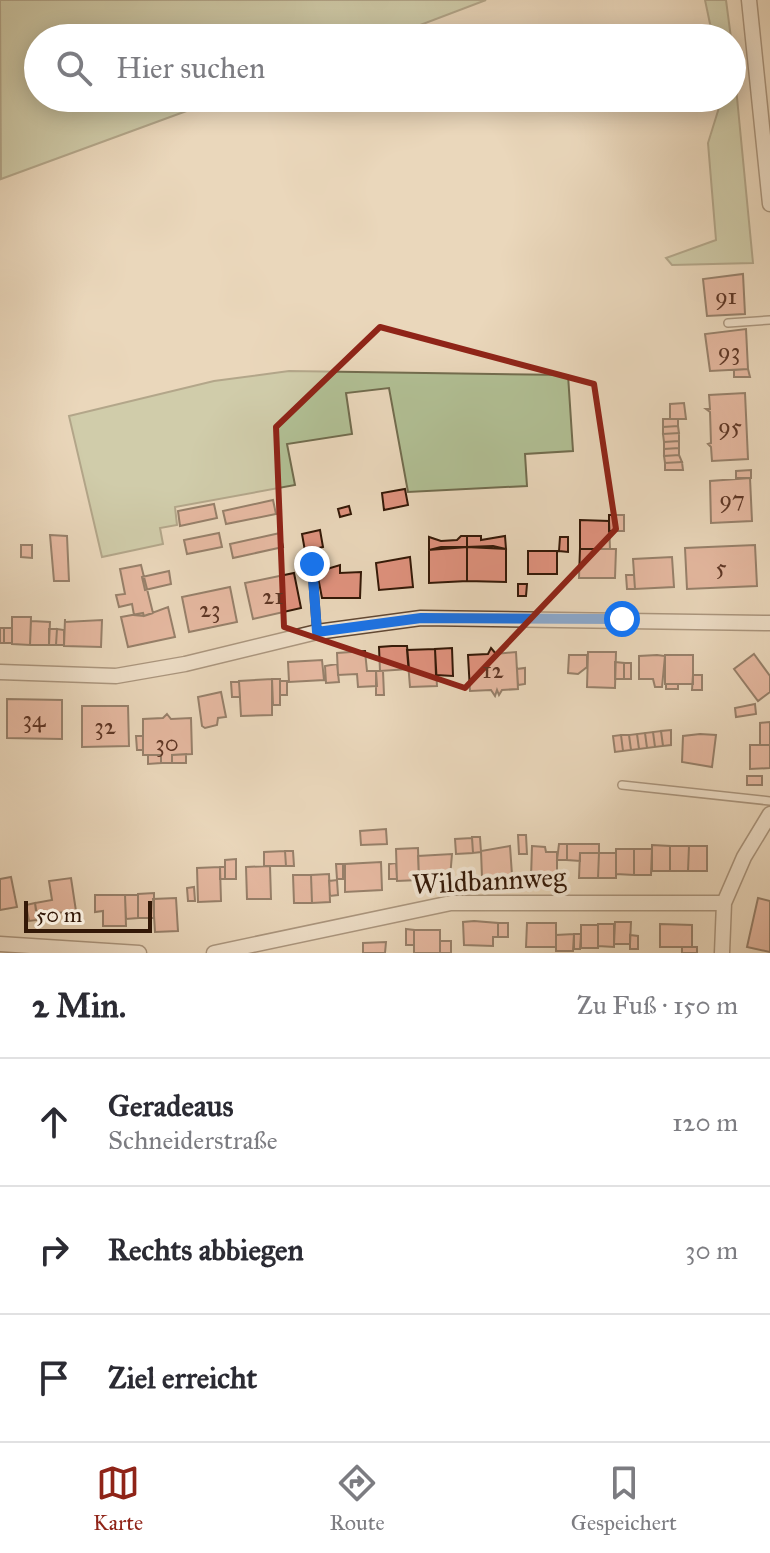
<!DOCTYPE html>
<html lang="de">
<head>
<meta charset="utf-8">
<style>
	:root { --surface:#fff; --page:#f7f7f7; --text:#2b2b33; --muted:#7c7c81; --line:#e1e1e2; --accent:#8f2418 }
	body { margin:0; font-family:"IM FELL Great Primer",serif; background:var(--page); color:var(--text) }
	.scale { position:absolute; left:24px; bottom:20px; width:128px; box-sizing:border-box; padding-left:8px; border:4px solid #331807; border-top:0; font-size:22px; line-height:28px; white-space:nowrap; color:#331807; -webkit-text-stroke:6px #f1e5d3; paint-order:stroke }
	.stop { position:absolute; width:24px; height:24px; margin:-18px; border:6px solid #1a73e8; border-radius:50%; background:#fff }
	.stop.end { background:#1a73e8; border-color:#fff; box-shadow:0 2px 8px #0008 }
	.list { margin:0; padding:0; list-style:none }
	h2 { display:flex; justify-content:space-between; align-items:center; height:104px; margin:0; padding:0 32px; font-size:34px }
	h2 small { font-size:26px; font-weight:400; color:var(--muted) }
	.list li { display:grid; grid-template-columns:52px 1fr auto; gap:24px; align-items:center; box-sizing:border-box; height:128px; padding:0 32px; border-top:2px solid var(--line) }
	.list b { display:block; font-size:30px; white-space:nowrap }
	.list p { margin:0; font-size:26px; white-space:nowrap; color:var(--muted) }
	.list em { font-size:26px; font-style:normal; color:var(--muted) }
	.icon { flex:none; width:44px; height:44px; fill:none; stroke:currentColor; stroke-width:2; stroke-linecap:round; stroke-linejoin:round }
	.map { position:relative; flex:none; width:770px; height:953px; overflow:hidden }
	.search { position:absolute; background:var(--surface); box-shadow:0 4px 20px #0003; left:24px; right:24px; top:24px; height:88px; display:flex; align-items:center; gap:20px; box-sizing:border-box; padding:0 28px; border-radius:44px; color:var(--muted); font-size:30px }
	.sheet { height:488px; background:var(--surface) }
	nav { display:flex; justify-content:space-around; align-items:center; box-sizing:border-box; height:112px; border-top:2px solid var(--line); background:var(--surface); font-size:22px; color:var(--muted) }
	nav a { display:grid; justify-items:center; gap:4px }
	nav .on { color:var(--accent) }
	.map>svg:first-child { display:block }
</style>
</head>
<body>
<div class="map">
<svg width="770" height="953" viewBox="0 0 770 953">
	<rect width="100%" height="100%" fill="#ead7bb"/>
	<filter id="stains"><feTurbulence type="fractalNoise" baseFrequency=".0025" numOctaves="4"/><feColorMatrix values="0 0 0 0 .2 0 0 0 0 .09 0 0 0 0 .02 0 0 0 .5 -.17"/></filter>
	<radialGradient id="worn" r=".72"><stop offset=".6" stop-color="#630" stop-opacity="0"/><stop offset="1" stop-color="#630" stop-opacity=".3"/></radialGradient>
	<!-- green -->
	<path fill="#b1bf94" stroke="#726c4e" stroke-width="2" d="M0,0H486L386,38H38V98H222L1,179Z
		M705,0H726L731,38H713Z
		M732,46L753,263L672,265L666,258L716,240L708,143L722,98H732Z
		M289,371L568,375L573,451L525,454L527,486L408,492L389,388L346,393L352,434L287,444L295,485L175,507L177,525L160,528L163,544L102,557L69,416L214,381Z"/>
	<!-- building -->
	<path fill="#e0927e" stroke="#331807" stroke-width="2" d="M743,274L745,314L707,316L703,279Z
		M746,329L748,369L710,371L705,334Z
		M748,369L750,377H734V370Z
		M745,393L748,459L712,461L711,447L708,444L711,443L710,412L706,409H710L709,395Z
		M684,403L686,419H670V404Z
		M663,419H678V426L663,427Z
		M678,426L679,433L663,434V427Z
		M679,433V441L664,442L663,434Z
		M679,441V448L664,449V442Z
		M679,448V455L664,456V449Z
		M679,455L682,462L665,463L664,456Z
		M682,462L683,470H665V463Z
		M751,470V478H736V471Z
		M750,478L752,521L711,523L710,481Z
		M405,489L408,505L384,510L382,493Z
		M273,500L276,514L226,524L223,511Z
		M214,504L217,518L180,526L178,511Z
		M349,506L351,514L340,517L338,509Z
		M609,515H624V531H609Z
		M580,520L609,521L610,549H580Z
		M320,530L323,547L305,551L302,534Z
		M219,533L222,547L187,554L184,540Z
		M280,533L283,547L233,558L230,544Z
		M50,535L67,536L69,581H54Z
		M461,536H467V547L429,550V537L441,541L457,540Z
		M467,536H481V540L505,536L506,549L467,547Z
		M560,537H568V552L559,551Z
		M21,545H32V558L21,557Z
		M755,545L757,586L687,589L685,548Z
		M493,546L506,549V582L467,581V547Z
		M441,547H467V581L429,583V550Z
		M580,549H616L615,578H579Z
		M528,551H557V574H528Z
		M410,557L413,587L379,590L376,563Z
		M672,557L674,587L635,589L633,559Z
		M141,565L153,613L144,616L134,615L132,604L119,607L116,595L125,594L120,569Z
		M340,565V573L361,572L360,598H322L317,572Z
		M169,571L171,584L145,590L142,577Z
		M294,573L301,608L253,619L245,583Z
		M626,575H634L635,589H627Z
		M518,584H527L526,596H518Z
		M230,587L237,622L189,632L182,597Z
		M168,607L175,637L128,647L121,617L143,613L144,616Z
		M12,617H31L30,645L12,644Z
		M65,619V622L102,620L101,647L64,646Z
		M31,621L50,622L49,645H30Z
		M0,628H4V643H0Z
		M4,628H12V643H4Z
		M49,629H57L56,645H49Z
		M57,629L64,630V645H56Z
		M392,646H407L409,669L380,671L379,647Z
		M452,648L453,676L436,675L435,649Z
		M491,648L496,654L516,652L518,689L502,690L499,695L497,690L495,696L491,690L470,691L468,655L488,654Z
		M435,649L437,686L410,687L407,650Z
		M365,651L367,671H376L377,686L358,687L357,674L338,675L337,653Z
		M588,652H616L615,688L587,687Z
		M754,654L770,676V692L758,701L734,669Z
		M569,655H587V667L578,674L568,673Z
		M657,655L665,656L662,687H655L653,679H639V656Z
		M665,655H693V684H665Z
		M322,660L324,680L289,682L288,662Z
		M615,662L624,663V679H615Z
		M624,663H631V679H624Z
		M337,664L339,682L326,683L325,666Z
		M525,668V684L518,685L517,669Z
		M376,671H383L384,695H376Z
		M693,675H702V690H692Z
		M272,679V715L241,716L239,681Z
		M272,679H280V705H273Z
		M280,681H287V695H280Z
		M231,682H239L240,697H232Z
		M666,684H678V689H666Z
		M221,692L226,717L218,718L217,725L205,728L202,726L198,697Z
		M7,699L62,700V739L7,738Z
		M755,704L756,714L736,717L735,708Z
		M82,706H128L129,746L82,747Z
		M167,714L171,719L191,718L192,754L172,755V763H161V755H143V719L163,718Z
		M770,722V745H760V723Z
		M671,730V745L663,746L661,731Z
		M661,731L663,746L655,747L653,732Z
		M653,732L655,747L647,748L645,733Z
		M645,733L647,748L639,749L637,734Z
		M637,734L639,749L631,750L629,735Z
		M700,734L716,735L712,767L682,762L683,736Z
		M621,735L623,751L615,752L613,736Z
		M621,735H629L631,750L623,751Z
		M136,736H143V750H137Z
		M750,745H770V768L750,769Z
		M186,754V763H172V755Z
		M148,755H161V763L148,764Z
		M747,776H762V785H747Z
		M386,829L387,844L361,845L360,831Z
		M518,835H526L527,854H519Z
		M472,837H480L481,852L473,853Z
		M472,838L473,853L456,854L455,839Z
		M559,844H567V860H557Z
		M567,844H599V853H580V861L567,860Z
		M652,845L670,846V871H652Z
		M510,846L512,875L482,877L481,851Z
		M532,846L545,847L546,852H557V877L531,878Z
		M670,846H689L688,871H670Z
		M689,846H707V871H688Z
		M418,848L419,880L397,881L396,849Z
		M616,849H634V875L616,874Z
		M634,849H652L651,875H634Z
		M285,851H293L294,866H286Z
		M285,851L286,866H264V852Z
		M580,853H599L598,878H579Z
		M599,853H616V878H598Z
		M452,854L450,878L419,880L418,856Z
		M236,859V879H225V860Z
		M381,862L382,890L345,892V864Z
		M396,863L397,879H389V864Z
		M336,864H343V879H337Z
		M220,867L221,901L198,902L197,868Z
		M220,867H225V879H220Z
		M246,867L270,866L271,899H247Z
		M329,874L330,902L312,903L311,875Z
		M293,875H311L312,903H294Z
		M11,877L17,907L0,910V879Z
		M71,878L76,911L37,915L35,903L52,900L49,881Z
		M337,880L338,895L330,896L329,881Z
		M194,887L195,901H188L187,888Z
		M154,893V918H138V894Z
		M95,895H125L126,926H103V911L95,912Z
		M125,895H138V918L126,919Z
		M176,898L178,931L155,932L153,899Z
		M758,898L770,901V952L747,947Z
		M35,903L37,920L29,921L26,905Z
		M474,921L498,923V937H493V946L464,945L463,922Z
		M615,922H631L630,944H614Z
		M498,923H508V937H498Z
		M527,923H556V947H526Z
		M598,924H614V947L598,946Z
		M660,924L692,925V947H660Z
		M581,925H598V948H581Z
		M406,929L414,930V945H406Z
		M414,930H440V953H414Z
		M574,934H581L580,949H574Z
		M574,934L573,951H556V935Z
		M630,935L638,936V949H630Z
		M440,941H451V953H440Z
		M386,942L385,953H363V943Z
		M682,947H697V953H682Z"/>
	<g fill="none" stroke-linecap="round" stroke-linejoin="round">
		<!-- lane casing -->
		<g stroke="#614834" stroke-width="10">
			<path id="lane" d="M728,323L770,320
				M312,564L317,632
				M622,785L770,801"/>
		</g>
		<!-- street casing -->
		<g stroke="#614834" stroke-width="17">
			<path id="street" d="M749,0L770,204
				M0,672L116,676L185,664L317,632L421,618L770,623
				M0,944L139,953
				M214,953L451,903H724
				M722,953L724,903L744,857L770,814"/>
		</g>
		<!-- lane -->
		<use href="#lane" stroke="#f1e5d3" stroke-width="7"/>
		<!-- street -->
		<use href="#street" stroke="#f1e5d3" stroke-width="14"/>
	</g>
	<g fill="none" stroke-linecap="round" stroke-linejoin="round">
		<!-- route -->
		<path stroke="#1a73e8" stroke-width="10" d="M312,564L317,632L421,618L622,619"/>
	</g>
	<!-- marked area -->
	<path d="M0 0H770V953H0ZM380,327L594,384L616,529L465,688L284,627L276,427Z" fill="#ead7bb" fill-opacity=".55" fill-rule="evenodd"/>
	<path fill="none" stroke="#8f2418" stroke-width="6" stroke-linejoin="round" d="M380,327L594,384L616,529L465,688L284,627L276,427Z"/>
	<g text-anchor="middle" stroke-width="8" stroke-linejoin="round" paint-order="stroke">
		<!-- number labels -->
		<g font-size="24" fill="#5e3625">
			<text x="726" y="304">91</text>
			<text x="729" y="359">93</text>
			<text x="730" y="434">95</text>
			<text x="732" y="507">97</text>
			<text x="721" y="575">5</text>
			<text x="273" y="604">21</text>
			<text x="210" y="617">23</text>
			<text x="493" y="678">12</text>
			<text x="34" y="727">34</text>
			<text x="105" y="734">32</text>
			<text x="167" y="751">30</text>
		</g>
		<!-- street labels -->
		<g font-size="28" fill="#331807" stroke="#f1e5d3">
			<text transform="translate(489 880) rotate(-3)" y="10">Wildbannweg</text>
		</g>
	</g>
	<rect width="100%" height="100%" filter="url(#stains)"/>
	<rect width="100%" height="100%" fill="url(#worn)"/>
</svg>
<div class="scale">50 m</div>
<div class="stop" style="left:622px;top:619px"></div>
<div class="stop end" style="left:312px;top:564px"></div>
<div class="search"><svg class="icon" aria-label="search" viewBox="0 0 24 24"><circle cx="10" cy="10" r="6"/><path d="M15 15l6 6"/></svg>Hier suchen</div>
</div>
<section class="sheet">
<h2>2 Min.<small>Zu Fuß · 150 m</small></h2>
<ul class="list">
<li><svg class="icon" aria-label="ahead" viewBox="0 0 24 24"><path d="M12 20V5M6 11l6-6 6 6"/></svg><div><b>Geradeaus</b><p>Schneiderstraße</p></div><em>120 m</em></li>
<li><svg class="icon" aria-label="right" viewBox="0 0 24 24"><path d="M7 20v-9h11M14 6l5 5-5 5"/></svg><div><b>Rechts abbiegen</b></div><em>30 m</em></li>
<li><svg class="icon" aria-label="arrive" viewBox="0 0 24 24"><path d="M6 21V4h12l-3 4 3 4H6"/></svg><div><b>Ziel erreicht</b></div></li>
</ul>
</section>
<nav>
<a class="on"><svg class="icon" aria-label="map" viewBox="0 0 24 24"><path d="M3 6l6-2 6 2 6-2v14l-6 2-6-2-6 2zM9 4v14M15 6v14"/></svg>Karte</a>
<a><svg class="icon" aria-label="directions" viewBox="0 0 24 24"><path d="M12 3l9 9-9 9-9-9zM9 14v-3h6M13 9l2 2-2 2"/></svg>Route</a>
<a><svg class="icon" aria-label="saved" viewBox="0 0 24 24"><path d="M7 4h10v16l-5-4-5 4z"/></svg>Gespeichert</a>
</nav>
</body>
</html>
